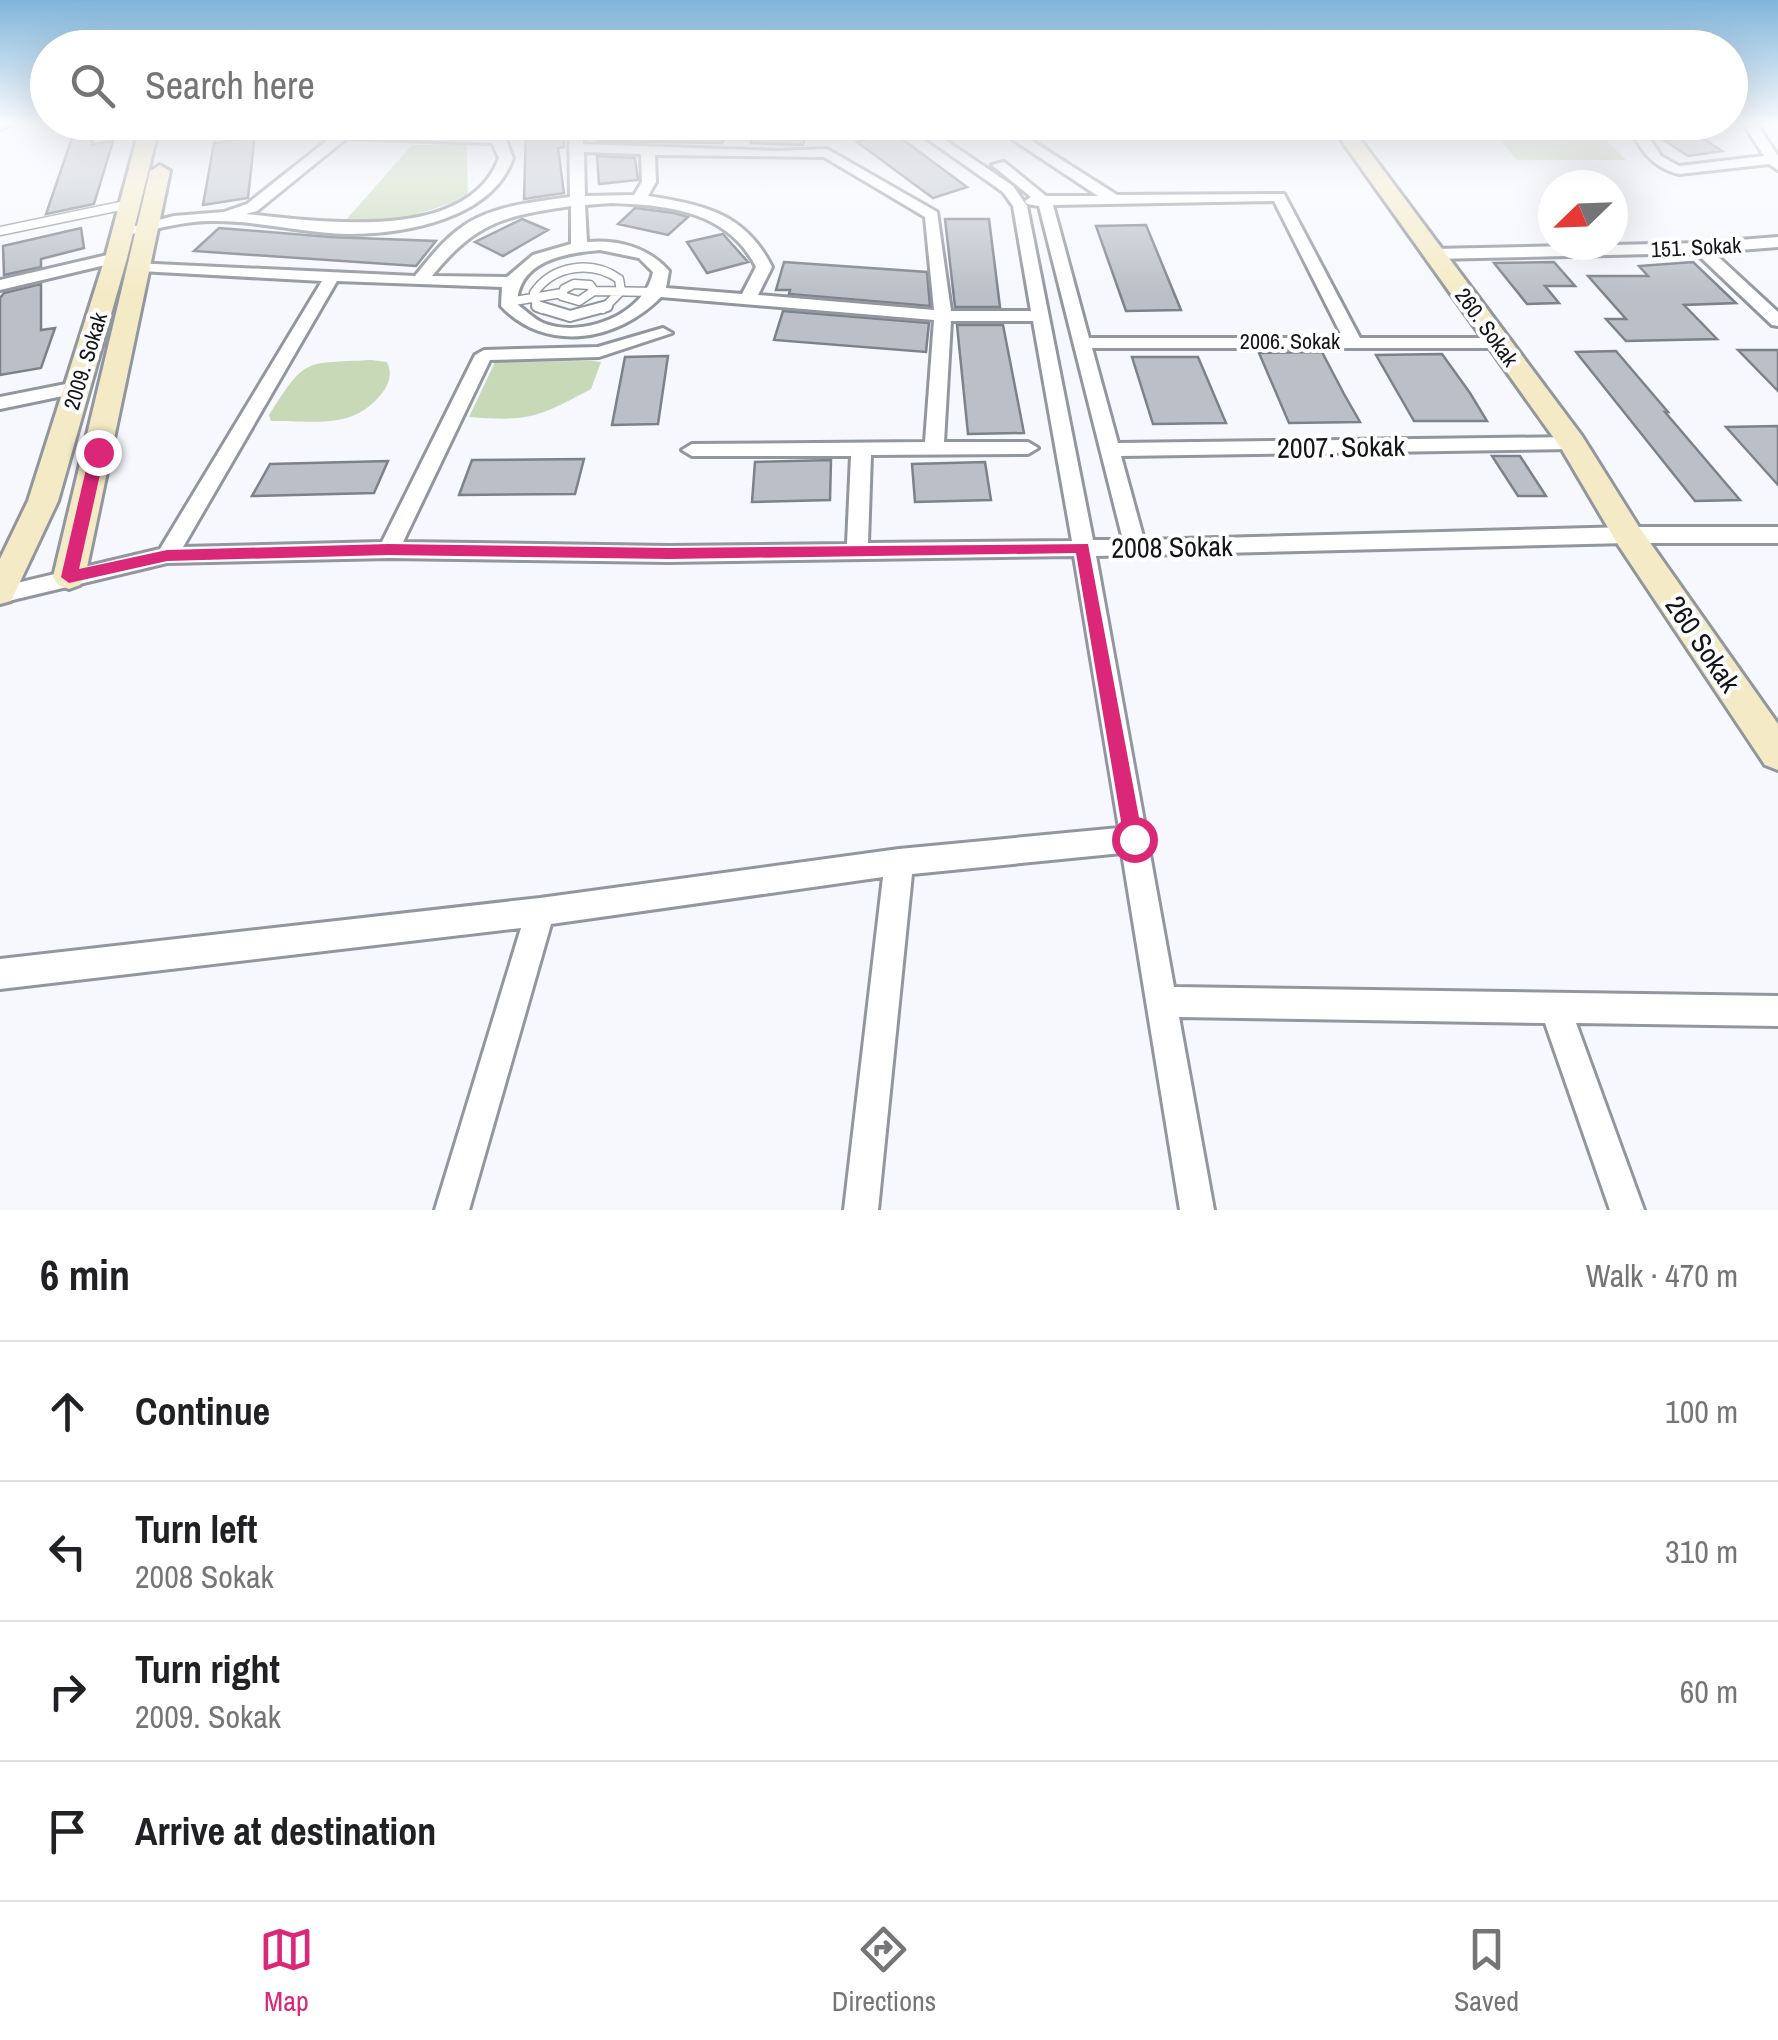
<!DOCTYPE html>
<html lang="en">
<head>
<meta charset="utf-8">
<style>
	:root { --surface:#fff; --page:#f2f2f2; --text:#202124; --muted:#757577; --line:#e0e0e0; --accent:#db2777 }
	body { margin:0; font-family:"Archivo Narrow",sans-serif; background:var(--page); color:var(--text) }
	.compass { position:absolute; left:1538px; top:170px; width:90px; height:90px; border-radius:50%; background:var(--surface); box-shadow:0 10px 40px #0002; rotate:247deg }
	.stop { position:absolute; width:30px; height:30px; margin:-22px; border:8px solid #db2777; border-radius:50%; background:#fff }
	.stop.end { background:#db2777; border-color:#fff; box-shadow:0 2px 10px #0008 }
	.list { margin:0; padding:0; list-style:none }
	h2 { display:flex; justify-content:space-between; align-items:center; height:130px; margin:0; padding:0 40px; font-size:42px }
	h2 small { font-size:32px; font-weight:400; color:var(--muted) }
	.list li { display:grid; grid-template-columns:65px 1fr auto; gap:30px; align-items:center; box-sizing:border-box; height:140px; padding:0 40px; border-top:2px solid var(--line) }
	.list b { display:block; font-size:38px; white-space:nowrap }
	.list p { margin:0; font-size:32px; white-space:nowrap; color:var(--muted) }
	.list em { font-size:32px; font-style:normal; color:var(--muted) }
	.icon { flex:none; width:55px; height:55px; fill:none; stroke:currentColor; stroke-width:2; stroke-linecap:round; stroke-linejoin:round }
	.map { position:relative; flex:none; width:1778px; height:1210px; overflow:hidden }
	.search { position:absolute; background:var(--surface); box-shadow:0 10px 40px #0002; left:30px; right:30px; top:30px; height:110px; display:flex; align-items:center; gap:25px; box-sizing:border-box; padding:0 35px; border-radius:55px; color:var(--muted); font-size:38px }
	.sheet { height:690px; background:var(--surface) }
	nav { display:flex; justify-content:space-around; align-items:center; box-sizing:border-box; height:140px; border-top:2px solid var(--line); background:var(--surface); font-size:28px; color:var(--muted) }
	nav a { display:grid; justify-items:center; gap:5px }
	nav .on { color:var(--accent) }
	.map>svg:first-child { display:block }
</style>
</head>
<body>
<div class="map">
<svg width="1778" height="1210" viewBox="0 0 1778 1210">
	<rect width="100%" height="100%" fill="#f6f8fe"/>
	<!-- green -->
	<path fill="#c7d9b7" d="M1486,123H1589L1626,160H1517Z
		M467,144L468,198L395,221H345L412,145Z
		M371,360L387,362C392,373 390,382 383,392C353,431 316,420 271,421L269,415C307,356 303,364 371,360Z
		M495,362L593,361L601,362L591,389C539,417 528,422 469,417Z"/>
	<!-- building -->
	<path fill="#bbc0c8" stroke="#7d8189" stroke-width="2.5" d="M77,123H94L92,144L113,141L94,204L46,214Z
		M225,123H256L248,198L203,205L214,143L240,139Z
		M603,123H674L729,126L722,143L597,141Z
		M562,124L564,147L558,148L564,193L524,199L526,128Z
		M757,126L808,127L803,145L751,143Z
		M892,132L921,153L967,187L933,198L857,142Z
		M1696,134L1722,151L1688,156L1665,141Z
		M597,156L635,158L638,180L599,184Z
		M635,208L674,213L688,217L668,235L618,224Z
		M522,219L548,230L503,256L475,242Z
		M945,219H989L1000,307H955Z
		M1146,225L1181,310L1126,311L1096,226Z
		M81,228L84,248L41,259V267L4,275L3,246Z
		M219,228L330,237L436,241L416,266L194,251Z
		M723,234L748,262L707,273L687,242Z
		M784,262L927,272L930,306L789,294L790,290H776Z
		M1554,262L1575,286H1545L1559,303L1527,304L1494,263Z
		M1693,262L1736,303L1684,305L1717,339L1626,341L1606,319H1626L1588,276H1648L1639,266Z
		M41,284V330L55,328L41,368L0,375V298L4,293Z
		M783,311L929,323L926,352L774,340Z
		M957,325H1003L1024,433L968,434Z
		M1738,350H1778V391Z
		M1616,351L1668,412H1665L1740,500L1695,501L1576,352Z
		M1322,352L1344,394L1360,422L1289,423L1259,353Z
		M1442,354L1470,393L1487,421H1414L1376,355Z
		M668,356L658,424L612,425L625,357Z
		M1132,357H1198L1226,423L1153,424Z
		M1778,426V485L1726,427Z
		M1492,456H1520L1546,496H1518Z
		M584,459L575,494L459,495L472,460Z
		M831,460L830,500L752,502L755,462Z
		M388,461L374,493L252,496L270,464Z
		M985,462L991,500L915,502L912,464Z"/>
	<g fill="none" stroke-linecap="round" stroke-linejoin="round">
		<!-- lane-far1 casing -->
		<g stroke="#92969e" stroke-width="11">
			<path id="lane-far1" d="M0,231L130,204
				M574,284L590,285L594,291L579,301L562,296L564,289Z
				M594,291L658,292
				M508,302L562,293
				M542,309L537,306L534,293C553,265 592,260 619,279L621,291L603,309"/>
		</g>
		<!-- lane casing -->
		<g stroke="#92969e" stroke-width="14">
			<path id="lane" d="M537,306L570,316L607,306"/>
		</g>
		<!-- street casing -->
		<g stroke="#92969e" stroke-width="6">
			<path id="street" d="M0,123H14L0,129Z
				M501,123H514L506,140L513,158C492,219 405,234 347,234C303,233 260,221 216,221C188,220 160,228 132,234L124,229L174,216L224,212L247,204L339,131L494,135ZM347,138L492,143L499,158C467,245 317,221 246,214L257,211Z
				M569,123H583V144L777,151L827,149L937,212L951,311H1031L1013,206L1003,192L905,123H920L1013,186L1027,206L1093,540H1123L1039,206L1027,204L1025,201L1031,197L992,165L1004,162L1046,196H1098L988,123H1004L1117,195L1284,194L1360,338H1498L1507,343L1498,348H1092L1118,443L1572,437L1582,443L1572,449L1121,456L1144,540L1628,527H1778V543H1628L1096,556L1174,987L1778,996V1026L1576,1023L1644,1210H1610L1545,1023L1179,1017L1214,1210H1180L1122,853L912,874L878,1210H844L883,877L551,924L469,1210H435L521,928L0,989V959L540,898L899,849L1119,828L1074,556L669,562L389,558L167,563L0,603V587L160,549L322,281L140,271L134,269V263L415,276C428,260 441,243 458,230C487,206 534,202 570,197ZM584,152L641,154L642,182L634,195L585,196ZM655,155L824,157L925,217L934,310L758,295L772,267C745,213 704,205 648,196L656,182ZM1274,201L1343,338H1089L1053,205ZM611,203C668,205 728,211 756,267L742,294L666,288L669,271C649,248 618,239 587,242L585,205ZM571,206V244L533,255L507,277L432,276C476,222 503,216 571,206ZM600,250L639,258L653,272C645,314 583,339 543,323C534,319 525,310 517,304C518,261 564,253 600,250ZM337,281L502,287L501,306C546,354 618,341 661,297L934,320L925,442L692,444L682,450L692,456H851L847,544L669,546L403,542L490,360L599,357L672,333L663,328L598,347L484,350L475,355L382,542L183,547ZM951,321H1033L1072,541L868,543L871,455L1028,454L1038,448L1028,442H944Z
				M1627,123H1640L1661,156L1679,166L1764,156L1743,123H1756L1778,156V170L1769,164L1679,174C1650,167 1640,148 1627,123Z
				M1778,237V247L1713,252L1778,312V326L1772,325L1696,253L1433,259L1425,254L1433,249L1700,243Z
				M116,253L124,258L122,261L0,290V280Z
				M76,382L85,388L82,392L0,409V397Z"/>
		</g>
		<!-- secondary casing -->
		<g stroke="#92969e" stroke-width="6">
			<path id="secondary" d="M141,123H160L127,258L58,501L11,601L0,604V559L28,501L105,258Z
				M1329,123H1348L1582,436L1639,527L1778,724V770L1765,765L1617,543L1561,448Z
				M160,165L170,171L85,577L80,585L69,589L58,585L53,577L150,171Z"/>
		</g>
		<!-- lane-far1 -->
		<use href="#lane-far1" stroke="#fff" stroke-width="8"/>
		<!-- lane -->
		<use href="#lane" stroke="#fff" stroke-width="10"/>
		<!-- street -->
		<use href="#street" fill="#fff" fill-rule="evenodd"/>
		<!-- secondary -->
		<use href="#secondary" fill="#f4ebc6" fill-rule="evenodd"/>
	</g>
	<!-- sky -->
	<linearGradient id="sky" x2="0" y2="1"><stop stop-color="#80b5da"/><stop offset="0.42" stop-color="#fbfcff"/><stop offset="1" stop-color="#fbfcff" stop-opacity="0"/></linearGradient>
	<rect width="1778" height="293" fill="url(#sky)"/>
	<!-- route -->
	<path fill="#db2777" d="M98,447L105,452L79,569L167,550L388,544L669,548L1088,544L1143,839L1134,848L1124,839L1076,553L669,559L388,555L167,561L69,583L61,577L90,452Z"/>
	<g text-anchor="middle" stroke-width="8" stroke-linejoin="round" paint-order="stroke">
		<!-- far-street labels -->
		<g font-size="22" fill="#141518" stroke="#fff">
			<text transform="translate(1696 247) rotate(-3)" y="8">151. Sokak</text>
			<text transform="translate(1487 327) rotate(54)" y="8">260. Sokak</text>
			<text x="1290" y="349">2006. Sokak</text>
			<text transform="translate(85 361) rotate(-73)" y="8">2009. Sokak</text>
		</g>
		<!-- street labels -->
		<g font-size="28" fill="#141518" stroke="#fff">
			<text transform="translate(1341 447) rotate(-1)" y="10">2007. Sokak</text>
			<text transform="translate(1172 547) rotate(-1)" y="10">2008 Sokak</text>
			<text transform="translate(1703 644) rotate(56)" y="10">260 Sokak</text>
		</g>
	</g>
</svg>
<svg class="compass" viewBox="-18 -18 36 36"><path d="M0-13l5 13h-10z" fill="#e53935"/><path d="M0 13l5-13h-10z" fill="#757577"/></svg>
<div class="stop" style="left:1134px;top:839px"></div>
<div class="stop end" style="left:98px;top:452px"></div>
<div class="search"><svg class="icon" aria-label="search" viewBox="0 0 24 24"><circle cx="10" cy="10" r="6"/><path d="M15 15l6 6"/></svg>Search here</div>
</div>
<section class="sheet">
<h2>6 min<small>Walk · 470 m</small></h2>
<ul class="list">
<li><svg class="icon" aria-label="ahead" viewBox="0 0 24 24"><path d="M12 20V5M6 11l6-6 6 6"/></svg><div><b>Continue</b></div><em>100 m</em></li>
<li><svg class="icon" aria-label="left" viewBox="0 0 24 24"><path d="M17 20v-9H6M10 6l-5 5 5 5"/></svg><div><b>Turn left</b><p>2008 Sokak</p></div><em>310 m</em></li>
<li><svg class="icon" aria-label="right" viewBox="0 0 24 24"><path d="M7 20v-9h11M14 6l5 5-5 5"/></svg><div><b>Turn right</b><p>2009. Sokak</p></div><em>60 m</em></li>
<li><svg class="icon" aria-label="arrive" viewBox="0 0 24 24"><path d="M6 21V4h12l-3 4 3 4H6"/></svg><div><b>Arrive at destination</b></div></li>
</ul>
</section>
<nav>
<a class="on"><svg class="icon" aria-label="map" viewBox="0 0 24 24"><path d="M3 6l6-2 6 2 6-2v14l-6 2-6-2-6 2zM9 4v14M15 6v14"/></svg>Map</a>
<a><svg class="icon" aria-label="directions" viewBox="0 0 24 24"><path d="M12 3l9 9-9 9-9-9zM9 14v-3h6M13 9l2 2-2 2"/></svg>Directions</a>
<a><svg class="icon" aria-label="saved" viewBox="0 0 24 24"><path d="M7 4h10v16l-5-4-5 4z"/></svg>Saved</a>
</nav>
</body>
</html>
